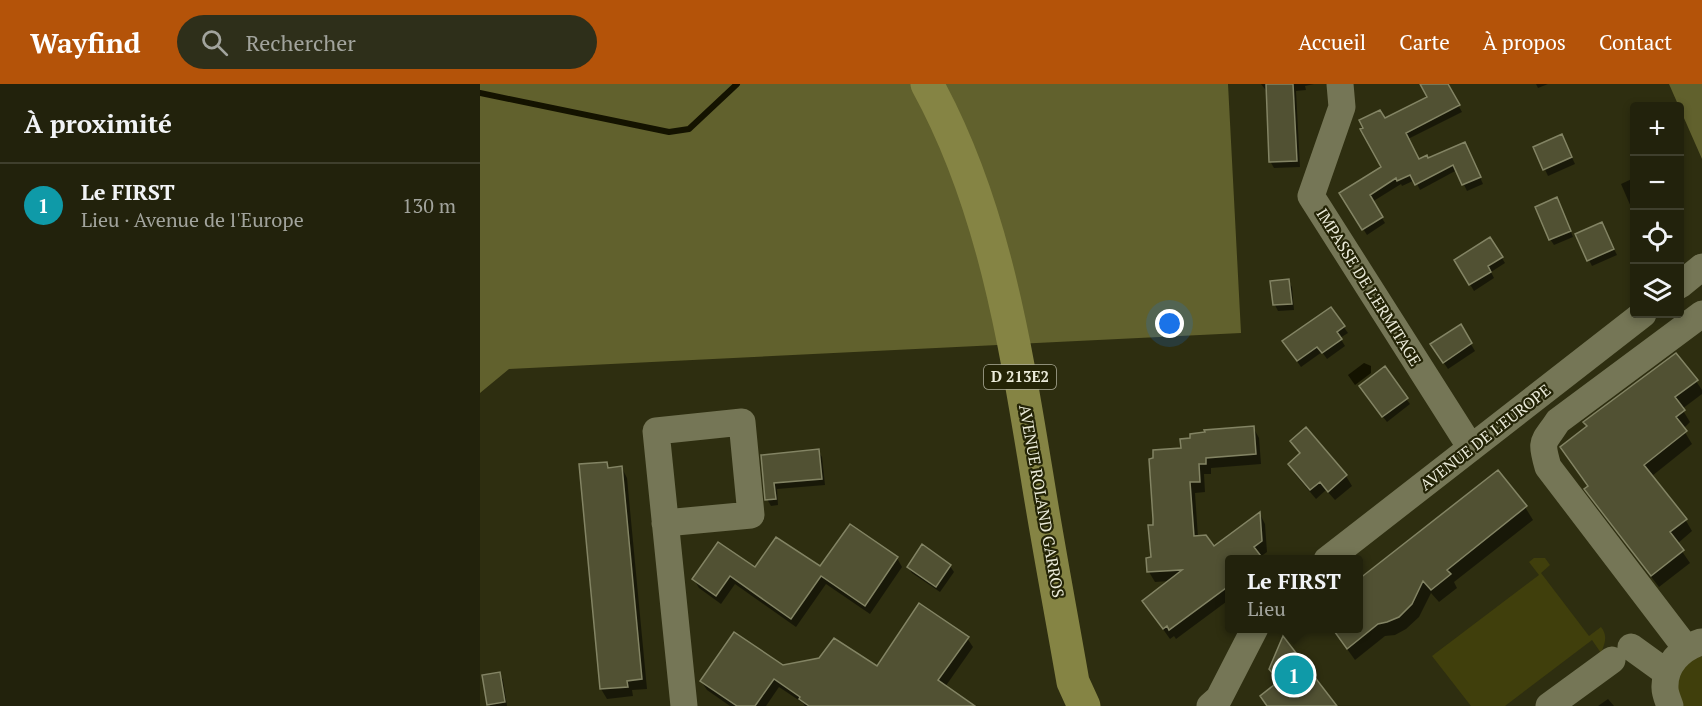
<!DOCTYPE html>
<html lang="fr">
<head>
<meta charset="utf-8">
<style>
	:root { --surface:#22220c; --page:#2e2f1a; --text:#f1f3f6; --muted:#a2a49d; --line:#3f3f2d; --accent:#b45309 }
	body { margin:0; font-family:"PT Serif",serif; background:var(--page); color:var(--text) }
	.controls { position:absolute; right:18px; top:18px; display:grid; overflow:hidden; border-radius:6px; box-shadow:0 3px 9px #0003 }
	.controls button { width:54px; height:54px; display:grid; place-items:center; padding:0; border:0; border-bottom:2px solid var(--line); background:var(--surface); color:var(--text); font:30px sans-serif }
	.you { position:absolute; left:690px; top:240px; width:21px; height:21px; margin:-15px; border:4px solid #fff; border-radius:50%; background:#1a73e8; box-shadow:0 0 0 9px #1a73e833 }
	.badge { display:grid; place-items:center; width:39px; height:39px; border-radius:50%; background:var(--accent); color:#fff; font-size:20px; font-weight:700 }
	.pin { position:absolute; translate:-50% -50%; border:3px solid #fff; box-shadow:0 2px 6px #0006 }
	.popup { position:absolute; left:745px; top:471px; width:138px; height:78px; box-sizing:border-box; display:grid; place-content:center; border-radius:6px; background:var(--surface); filter:drop-shadow(0 2px 4px #0005); font-size:20px; white-space:nowrap; color:var(--muted) }
	.popup b { font-size:22px; color:var(--text) }
	.popup::after { content:''; position:absolute; left:50%; top:100%; margin-left:-12px; border:12px solid transparent; border-top-color:var(--surface) }
	.list { margin:0; padding:0; list-style:none }
	h2 { display:flex; justify-content:space-between; align-items:center; height:78px; margin:0; padding:0 24px; font-size:26px }
	h2 small { font-size:20px; font-weight:400; color:var(--muted) }
	.list li { display:grid; grid-template-columns:39px 1fr auto; gap:18px; align-items:center; box-sizing:border-box; height:84px; padding:0 24px; border-top:2px solid var(--line) }
	.list b { display:block; font-size:22px; white-space:nowrap }
	.list p { margin:0; font-size:20px; white-space:nowrap; color:var(--muted) }
	.list em { font-size:20px; font-style:normal; color:var(--muted) }
	.icon { flex:none; width:33px; height:33px; fill:none; stroke:currentColor; stroke-width:2; stroke-linecap:round; stroke-linejoin:round }
	.map { position:relative; flex:none; width:1222px; height:622px; overflow:hidden }
	header { display:flex; align-items:center; gap:36px; box-sizing:border-box; height:84px; padding:0 30px; background:var(--accent); color:#fff }
	header strong { font-size:28px }
	nav { display:flex; gap:33px; margin-inline-start:auto; font-size:21px }
	.search { width:420px; height:54px; background:var(--page); display:flex; align-items:center; gap:15px; box-sizing:border-box; padding:0 21px; border-radius:33px; color:var(--muted); font-size:22px }
	main { display:flex }
	aside { flex:1; background:var(--surface) }
	.map>svg:first-child { display:block }
</style>
</head>
<body>
<header>
<strong>Wayfind</strong>
<div class="search"><svg class="icon" aria-label="search" viewBox="0 0 24 24"><circle cx="10" cy="10" r="6"/><path d="M15 15l6 6"/></svg>Rechercher</div>
<nav><a>Accueil</a><a>Carte</a><a>À propos</a><a>Contact</a></nav>
</header>
<main>
<aside>
<h2>À proximité<small></small></h2>
<ul class="list">
<li><span class="badge" style="background:#0f9aa8">1</span><div><b>Le FIRST</b><p>Lieu · Avenue de l'Europe</p></div><em>130 m</em></li>
</ul>
</aside>
<div class="map">
<svg width="1222" height="622" viewBox="0 0 1222 622">
	<rect width="100%" height="100%" fill="#2e2e10"/>
	<!-- green -->
	<path fill="#403f0c" d="M1054,474H1065L1070,481L1061,489L1109,552L1121,543C1128,552 1125,559 1121,569L1112,556L1025,622H991L952,572L1059,491L1049,478Z
		M1222,572V622H1204C1191,603 1200,577 1222,572Z"/>
	<!-- forest -->
	<path fill="#61612d" d="M0,0H748L761,249L29,285L0,309Z
		M1189,0H1222V75Z"/>
	<!-- water -->
	<path fill="#141300" d="M884,279L891,282V289L875,301L868,291Z"/>
	<!-- shadow -->
	<path fill="#0007" d="M781,0H834L825,2L826,6L816,7L820,83L794,84L790,77L788,9Z
		M942,0H967L982,28L928,55L939,76H948L988,66L1003,100L987,107L977,86L940,106L935,96L922,102L921,100L892,118L905,139L887,151L861,110L903,84L904,35L949,13Z
		M1056,0H1068L1058,4Z
		M1085,59L1095,80L1068,92L1055,64Z
		M1154,79V92L1150,81Z
		M1154,94V130L1141,100Z
		M1080,121L1093,153L1074,161L1070,155Z
		M1125,147L1137,171L1112,182L1109,176Z
		M1010,155L1025,179L1011,188L1014,194L994,207L976,177Z
		M808,197L812,203L814,226L798,227L795,221Z
		M851,225L868,249L860,254L865,262L847,275L842,268L821,283L807,263Z
		M980,242L995,267L968,285L956,267Z
		M904,285L930,320L907,338L884,308Z
		M1216,297L1222,306V310L1202,325L1210,338L1203,345L1212,360L1172,392L1205,435L1212,447L1197,460L1210,479L1179,503L1113,417L1106,405L1109,403L1082,364Z
		M773,343L779,354L781,380L731,384V390H724L725,408L715,409L718,453L734,464L780,430L785,440L787,468L780,473L750,476V515L696,555L694,552L690,555L663,517L690,497L675,498L669,488L668,475H672L674,442L702,366Z
		M826,346L866,392L872,402L855,416L846,406L836,415L815,390L809,380L821,371L812,358Z
		M338,367L342,373L345,401L297,405L298,421L291,422L287,415L283,372Z
		M126,379L129,385L142,384L147,394L167,605L152,606L153,612L127,615L121,605Z
		M1018,389L1045,423L1053,436L974,498L977,504L959,518L951,509L939,533L926,545L915,551L905,552L875,576L852,544H878V497Z
		M370,442L417,474L422,483L390,530L346,500L316,543L255,500L241,520L219,504L214,495L275,485H340Z
		M470,482L474,488L460,508L432,489L428,483Z
		M487,554L493,563L465,603L493,622H325L323,619L299,603L286,622H250L227,606L221,597L302,583L397,584Z
		M19,589L23,596L27,622H10Z
		M1128,615L1134,622H1118Z"/>
	<g fill="none" stroke-linecap="round" stroke-linejoin="round">
		<!-- stream -->
		<path stroke="#141300" stroke-width="6" d="M0,9L189,48L209,45L257,0"/>
	</g>
	<!-- building -->
	<path fill="#515133" stroke="#838464" stroke-width="1.5" d="M786,0H813L817,77L789,78Z
		M940,0H968L980,21L926,49L939,75L947,71L948,74L985,58L1001,93L982,101L973,81L935,101L930,91L917,97L916,94L890,111L903,133L882,146L859,109L901,83L880,45L883,44L879,36L900,26L905,34L947,13Z
		M1082,50L1092,73L1063,86L1053,63Z
		M1077,113L1091,147L1069,156L1055,123Z
		M1122,138L1134,165L1107,177L1095,150Z
		M1010,153L1023,173L1008,182L1011,188L989,201L974,176Z
		M809,195L812,220L793,221L790,197Z
		M851,223L865,242L857,248L862,255L842,269L837,263L817,277L802,257Z
		M981,240L992,259L963,279L950,260Z
		M1196,269L1218,296L1195,313L1205,326L1196,333L1207,347L1164,381L1207,435L1190,448L1204,466L1171,492L1104,405L1108,402L1080,363L1107,342L1103,338Z
		M905,282L928,314L902,333L879,302Z
		M774,342L776,370L726,374V380H719L720,398H710L714,452L726,451L734,462L780,428L782,457L774,463L784,476H750V501L689,546L687,542L683,545L662,517L702,486L667,488L666,474L671,473L668,441H673V435L669,375L673,374V366L701,364L700,355L710,354V350L725,348L724,346Z
		M826,343L867,391L848,408L840,398L830,406L808,380L820,369L810,357Z
		M339,365L342,395L294,399L296,415L285,416L281,371Z
		M127,378L128,384L142,382L162,595L147,597L148,603L120,605L99,380Z
		M1018,386L1047,422L967,486L971,490L951,506L943,497L932,520L919,533L907,538L898,540L867,565L852,544H879V495Z
		M370,440L418,473L385,522L341,492L311,535L250,492L236,512L212,495L238,458L275,483L296,453L340,482Z
		M442,460L471,481L456,503L427,483Z
		M439,519L489,553L458,596L495,622H329L319,615L320,613L294,595L275,622H257L220,597L254,548L303,581L339,574L354,554L397,582Z
		M803,552L857,622H787L780,612L799,597L789,585Z
		M20,588L25,618L7,621L2,591Z"/>
	<g fill="none" stroke-linecap="round" stroke-linejoin="round">
		<!-- minor -->
		<path stroke="#757656" stroke-width="27" d="M860,0L862,23L831,112L991,364
			M1200,201L1222,183
			M185,439L271,431L262,338L176,347L204,622
			M847,476L1163,230
			M1151,563L1187,589
			M1206,564L1068,383C1060,355 1063,360 1078,337L1222,230
			M730,622L739,614L775,544
			M1069,622L1132,576
			M1190,622C1188,616 1185,610 1185,604C1184,581 1201,564 1221,558"/>
		<!-- major -->
		<path stroke="#858444" stroke-width="33" d="M447,0C513,120 535,258 557,392C568,461 581,529 593,598L604,622"/>
	</g>
	<g text-anchor="middle" stroke-width="4.5" stroke-linejoin="round" paint-order="stroke">
		<!-- shield labels -->
		<rect fill="#242406" stroke="#afaf9a" stroke-width="1.5" x="504" y="281" width="72" height="24" rx="4.5"/>
		<g font-size="15" font-weight="bold" fill="#ebebda">
			<text x="540" y="298">D 213E2</text>
		</g>
		<!-- street labels -->
		<g font-size="16" fill="#ebebda" stroke="#242406">
			<text transform="translate(889 203) rotate(58)" y="6">IMPASSE DE L'ERMITAGE</text>
			<text transform="translate(1005 353) rotate(-38)" y="6">AVENUE DE L'EUROPE</text>
			<text transform="translate(562 417) rotate(80)" y="6">AVENUE ROLAND GARROS</text>
		</g>
	</g>
</svg>
<div class="controls">
<button>+</button>
<button>−</button>
<button><svg class="icon" aria-label="locate" viewBox="0 0 24 24"><circle cx="12" cy="12" r="6"/><path d="M12 2v4M12 18v4M2 12h4M18 12h4"/></svg></button>
<button><svg class="icon" aria-label="layers" viewBox="0 0 24 24"><path d="M12 4l9 5-9 5-9-5zM3 14l9 5 9-5"/></svg></button>
</div>
<div class="you"></div>
<div class="pin badge" style="left:814px;top:591px;background:#0f9aa8">1</div>
<div class="popup"><b>Le FIRST</b>Lieu</div>
</div>
</main>
</body>
</html>
